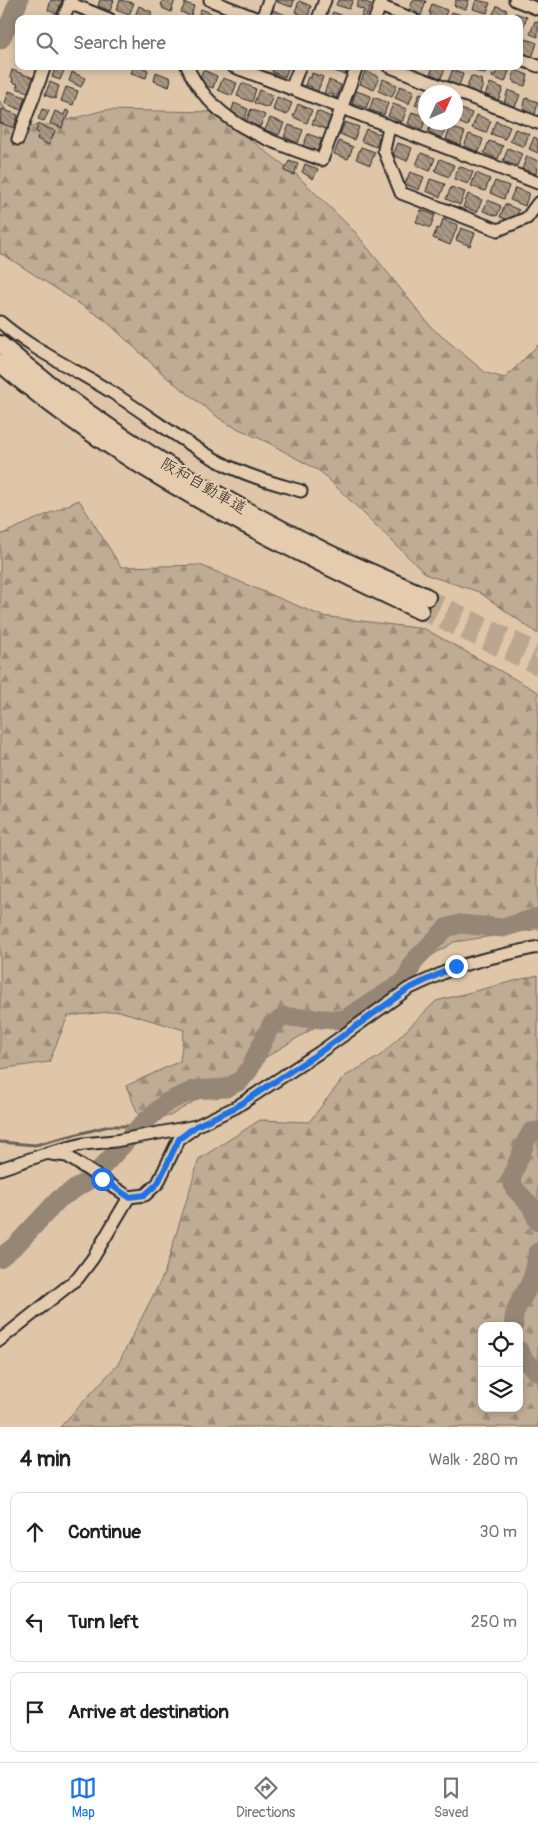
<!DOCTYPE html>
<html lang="en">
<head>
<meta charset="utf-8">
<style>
	:root { --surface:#fff; --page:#f6f6f6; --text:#222; --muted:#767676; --line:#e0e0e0; --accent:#1a73e8 }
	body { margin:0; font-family:Pangolin,"Klee One",sans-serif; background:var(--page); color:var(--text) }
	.controls { position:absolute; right:15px; bottom:15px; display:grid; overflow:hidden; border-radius:10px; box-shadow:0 2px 8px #0003 }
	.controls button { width:45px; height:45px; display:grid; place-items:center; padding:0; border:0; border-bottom:1px solid var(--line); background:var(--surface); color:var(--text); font:25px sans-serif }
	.compass { position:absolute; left:418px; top:85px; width:45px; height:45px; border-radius:50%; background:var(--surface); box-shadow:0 2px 8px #0003; rotate:45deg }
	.stop { position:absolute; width:15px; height:15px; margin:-11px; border:4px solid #1a73e8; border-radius:50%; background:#fff }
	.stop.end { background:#1a73e8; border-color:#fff; box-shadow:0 1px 5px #0008 }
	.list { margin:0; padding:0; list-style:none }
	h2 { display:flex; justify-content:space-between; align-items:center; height:65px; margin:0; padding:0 20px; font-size:21px }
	h2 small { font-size:16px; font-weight:400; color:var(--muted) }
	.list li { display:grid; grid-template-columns:32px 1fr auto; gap:15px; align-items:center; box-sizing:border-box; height:80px; margin:0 10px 10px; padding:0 10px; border:1px solid var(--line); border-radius:10px }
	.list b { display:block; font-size:19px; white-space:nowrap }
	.list em { font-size:16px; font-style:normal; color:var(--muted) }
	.icon { flex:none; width:28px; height:28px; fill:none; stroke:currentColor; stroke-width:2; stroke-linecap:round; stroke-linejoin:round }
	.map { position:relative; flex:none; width:538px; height:1427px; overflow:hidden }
	.search { position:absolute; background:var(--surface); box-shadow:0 2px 8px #0003; left:15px; right:15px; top:15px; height:55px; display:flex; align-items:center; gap:12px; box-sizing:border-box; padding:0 18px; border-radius:10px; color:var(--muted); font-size:19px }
	.sheet { height:335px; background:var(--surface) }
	nav { display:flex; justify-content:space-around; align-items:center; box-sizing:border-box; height:70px; border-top:1px solid var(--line); background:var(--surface); font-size:14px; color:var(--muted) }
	nav a { display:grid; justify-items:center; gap:2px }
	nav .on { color:var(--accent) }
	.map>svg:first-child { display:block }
</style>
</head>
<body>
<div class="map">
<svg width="538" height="1427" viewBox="0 0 538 1427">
	<defs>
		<pattern id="forest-firs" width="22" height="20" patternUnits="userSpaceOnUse" patternTransform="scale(1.25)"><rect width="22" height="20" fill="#c0ac94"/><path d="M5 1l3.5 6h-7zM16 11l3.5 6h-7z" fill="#9c8c79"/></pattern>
		<pattern id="building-back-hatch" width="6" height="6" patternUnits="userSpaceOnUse" patternTransform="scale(1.25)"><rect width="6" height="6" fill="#aa9884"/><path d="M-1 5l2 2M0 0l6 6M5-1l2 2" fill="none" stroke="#8b7c6c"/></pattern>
	</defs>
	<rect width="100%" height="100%" fill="#dfc6a9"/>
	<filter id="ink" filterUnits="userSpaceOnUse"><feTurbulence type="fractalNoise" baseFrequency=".02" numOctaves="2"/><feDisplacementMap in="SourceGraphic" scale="10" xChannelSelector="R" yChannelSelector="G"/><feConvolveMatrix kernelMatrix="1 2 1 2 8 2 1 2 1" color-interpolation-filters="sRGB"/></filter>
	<g filter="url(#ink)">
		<!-- forest -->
		<path fill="url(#forest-firs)" stroke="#766c60" fill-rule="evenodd" d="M0,101L17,126L49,125L105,110L213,112L296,174L355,232L432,328L486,373L505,378L538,345V634L479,592L427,575L321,472L267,442L224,422L165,376L106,321L4,255L0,254Z
			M79,500L121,567L200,565L322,616L425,629L538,692V929L454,942L170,1116H139L126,1086L180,1061L184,1030L119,1011L68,1016L49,1062L0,1069V535Z
			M538,975V1427H60L118,1364L164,1274L199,1159L260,1120L309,1122L344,1077L380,1056L436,1001ZM482,1326H519V1408H482Z"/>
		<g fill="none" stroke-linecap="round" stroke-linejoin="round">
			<!-- stream -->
			<path stroke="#6b6258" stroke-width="3" d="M0,1142L35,1145L109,1126H140"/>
			<!-- river -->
			<path stroke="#958676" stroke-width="19" d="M0,40L11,20L19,0
				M538,1131L531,1132L526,1141L511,1179L514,1188L531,1206L538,1222
				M0,1258L16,1245L59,1199L92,1178L140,1126L167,1102L194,1090L226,1088L240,1081L249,1070L271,1025L284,1017L343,1020L405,981L414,961L446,928L460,924L503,928L538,917
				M514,1326C511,1310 525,1296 530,1283C535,1273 536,1262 538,1252
				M519,1350L525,1361L538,1372"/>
		</g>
		<!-- building -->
		<path fill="url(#building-back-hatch)" stroke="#2b2b2b" d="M51,0H62L57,14L48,10Z
			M100,0H114L110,11L98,6Z
			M120,0L134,3L129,15L116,10Z
			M163,0H175L171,12L162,8L163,6L161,5Z
			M278,0H294L292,7L277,2Z
			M338,0H353L349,9L336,5Z
			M359,0L371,4L366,18L361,17L364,10L356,7Z
			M413,0L426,1L421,16L409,11Z
			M456,0H469L466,9L454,6Z
			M476,0L490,3L487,13L473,9Z
			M299,1L311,6L308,17L295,12Z
			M185,3L194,6L190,19H187L188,15L181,12Z
			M432,4L447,10L444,19L430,17L431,13H429Z
			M139,6L152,12L149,19H134Z
			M497,6L507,10L504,19L491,18Z
			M201,9L213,14L211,19H197Z
			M273,10L288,16L287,19H269Z
			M333,12L346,17L345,19H330Z
			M452,12L465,16L464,19H450Z
			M515,13L527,17L522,30L519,29V19H513Z
			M535,21L538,22V37L530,34Z
			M526,39L537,43L531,61L524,58L525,54L521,53Z
			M56,66L65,68L60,80L52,77Z
			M134,66H140L148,70L146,78L131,73Z
			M274,66H289L285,77L272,72Z
			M333,66H348L345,75L332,70Z
			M434,66H446L441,78L430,74Z
			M477,66H488L485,74L475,71Z
			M499,66L510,68L505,82L492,77L493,74L495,75Z
			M453,69L463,74L459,86L448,81Z
			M12,70L34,78L28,92L16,88L18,84L12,82L13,78L10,77Z
			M203,70L217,76L213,88L198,83Z
			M515,70L528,75L525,86L514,83V81L512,80Z
			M365,71L379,77L374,90L360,84Z
			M72,72L85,78L81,87L69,81Z
			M156,72L171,78L169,87L154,81Z
			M312,73L323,77L317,93L310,91L312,87L305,85L308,77L311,78Z
			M471,76L482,80L481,85H483L478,98L465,93Z
			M223,78L237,83L232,96L218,90Z
			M383,79L397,85L392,97L378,91Z
			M329,80L341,85L336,99L333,98L334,95L329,93L327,98L323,96Z
			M50,82L59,86L55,99L45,95Z
			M242,83L256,89L252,102L237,96Z
			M490,83L503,88L498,101L494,99L492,102L488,100L490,96L485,95Z
			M400,86L414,91L409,104L395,98Z
			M66,87L78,91L73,105L61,101Z
			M259,90L273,96L268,108L254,103Z
			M508,90L520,95L515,107L504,103Z
			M9,91L25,97L21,110L5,103Z
			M356,91L371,96L366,108L352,103Z
			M420,93L426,95V109L415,105Z
			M277,97L292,103L287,115L273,110Z
			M374,97L388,103L384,115L369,110Z
			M526,98L538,102L535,115L526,112V110L523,109Z
			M234,103L248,109L244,122L230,116Z
			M298,104L312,110L307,123L293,117Z
			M393,104L407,109L402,122L388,116Z
			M458,108L472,113L467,126L456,121V114Z
			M2,109L18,115L14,128L0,123Z
			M42,109L49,111L44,121L38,119Z
			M251,109L265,115L260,127L246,122Z
			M66,110L70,112L67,119L65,118L62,128L50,123L55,111L64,115Z
			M317,111L331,117L326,129L312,124Z
			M412,112L426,117L422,130L408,124Z
			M477,115L491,121L486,133L472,128Z
			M270,118L284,123L279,135L265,130Z
			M496,121L510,127L505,139L491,134Z
			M345,122L359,127L354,140L340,134Z
			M432,122H440L447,125L442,138L428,132Z
			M38,124L55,131L49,145L37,139L39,133L36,131Z
			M289,125L303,130L298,143L284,137Z
			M451,127L465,132L460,145L446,139Z
			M366,129L380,134L376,147L361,141Z
			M515,129L529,134L524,147L510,141Z
			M308,134L322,139L317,152L303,146Z
			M469,134L483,139L479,152L464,146Z
			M534,137L538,139V153L529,149Z
			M339,141L353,147L348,159L334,154Z
			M489,141L503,146L498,159L484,153Z
			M398,143L412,148L407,161L393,155Z
			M361,147L375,152L370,165L356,159Z
			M508,148L522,154L517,166L503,161Z
			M421,153L435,158L430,171L416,165Z
			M527,156L538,161L536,174L522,169Z
			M440,159L454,165L449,177L435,171Z
			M289,161L298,164L294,175L284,171Z
			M305,164L318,169L313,179L302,172Z
			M459,166L473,172L468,184L454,179Z
			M410,172L424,177L419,190L405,184Z
			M476,173L490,179L485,191L471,186Z
			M430,179L445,184L440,197L426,191Z
			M495,181L509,186L504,199L490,193Z
			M451,187L465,192L460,205L446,199Z
			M515,188L529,193L525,206L510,200Z
			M468,194L482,200L477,212L463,207Z
			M488,200L501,206L497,216L483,211Z
			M505,204L519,210L514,222L500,217Z
			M421,210L435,215L430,228L416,222Z
			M443,219L458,225L450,245L433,238L437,228L440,229Z
			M461,228L475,233L470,246L456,240Z"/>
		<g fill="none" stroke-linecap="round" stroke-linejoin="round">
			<!-- highway-tunnel -->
			<path stroke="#bba790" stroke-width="16" stroke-dasharray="16 8" stroke-linecap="butt" d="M427,597L538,651
				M420,611L538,667"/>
			<!-- minor casing -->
			<g stroke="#2b2b2b" stroke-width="15">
				<path id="minor" d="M210,0L258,19
					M515,0L538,9
					M69,3L109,19
					M380,6L413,19
					M63,19L71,0
					M262,19L269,0
					M318,19L325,0
					M375,19L382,0
					M519,59L538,66
					M187,66C212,124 268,140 322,160L357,66
					M232,66L538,183
					M388,66L538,123
					M291,89L300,66
					M389,127L384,150L401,193L498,230L527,218L538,203
					M18,139L45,66
					M0,322C34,351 75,369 113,393C149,416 184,443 222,463C247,476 274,483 301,491
					M51,1154L67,1156L129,1197L145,1195L158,1183L179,1139L193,1129
					M0,1169L48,1153L83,1144L115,1141L196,1126L236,1107L320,1052L408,989L456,967L485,959L538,947
					M0,1340L78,1278L93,1258L129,1197"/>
			</g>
			<!-- highway casing -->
			<g stroke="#2b2b2b" stroke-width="20">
				<path id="highway" d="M0,344C97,428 211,495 326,552C359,568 394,582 427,597
					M0,363C124,471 273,540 420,611"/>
			</g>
			<!-- minor -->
			<use href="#minor" stroke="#e6ccae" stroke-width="11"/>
			<!-- highway -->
			<use href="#highway" stroke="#e6ccae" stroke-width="16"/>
		</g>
	</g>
	<g fill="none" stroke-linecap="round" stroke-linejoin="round" filter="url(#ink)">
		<!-- route -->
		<path stroke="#1a73e8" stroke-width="6" d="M102,1179L129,1197L145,1195L158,1183L179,1139L196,1126L236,1107L320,1052L408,989L456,966"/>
	</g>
	<g text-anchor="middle" stroke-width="4" stroke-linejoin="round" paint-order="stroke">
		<!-- street labels -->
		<g font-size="16" fill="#2b2b2b" stroke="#e6ccae">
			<text transform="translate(204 485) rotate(30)" y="6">阪和自動車道</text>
		</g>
	</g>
</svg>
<div class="controls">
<button><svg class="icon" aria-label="locate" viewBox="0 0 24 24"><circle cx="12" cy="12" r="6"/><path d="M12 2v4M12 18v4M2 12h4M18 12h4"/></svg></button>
<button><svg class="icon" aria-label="layers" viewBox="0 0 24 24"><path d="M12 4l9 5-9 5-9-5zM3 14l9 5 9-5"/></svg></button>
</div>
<svg class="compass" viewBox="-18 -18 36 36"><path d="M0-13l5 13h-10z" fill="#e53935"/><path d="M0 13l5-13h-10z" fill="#767676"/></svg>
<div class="stop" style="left:102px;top:1179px"></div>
<div class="stop end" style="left:456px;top:966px"></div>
<div class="search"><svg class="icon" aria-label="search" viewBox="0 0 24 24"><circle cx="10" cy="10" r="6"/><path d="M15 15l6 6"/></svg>Search here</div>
</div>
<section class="sheet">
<h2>4 min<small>Walk · 280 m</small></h2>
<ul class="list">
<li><svg class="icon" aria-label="ahead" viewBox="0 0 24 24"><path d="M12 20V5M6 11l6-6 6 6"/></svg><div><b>Continue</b></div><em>30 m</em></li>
<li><svg class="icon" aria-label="left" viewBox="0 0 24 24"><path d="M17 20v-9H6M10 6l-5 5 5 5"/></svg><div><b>Turn left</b></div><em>250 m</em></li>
<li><svg class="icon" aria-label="arrive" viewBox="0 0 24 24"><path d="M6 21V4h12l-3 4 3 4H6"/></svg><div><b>Arrive at destination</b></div></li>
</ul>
</section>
<nav>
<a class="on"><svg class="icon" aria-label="map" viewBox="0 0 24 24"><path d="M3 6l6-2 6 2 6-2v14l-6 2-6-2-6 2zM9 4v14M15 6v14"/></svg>Map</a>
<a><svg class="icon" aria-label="directions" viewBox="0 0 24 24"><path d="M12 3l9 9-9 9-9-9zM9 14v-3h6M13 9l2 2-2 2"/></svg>Directions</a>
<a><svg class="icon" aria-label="saved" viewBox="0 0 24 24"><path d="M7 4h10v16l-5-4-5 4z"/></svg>Saved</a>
</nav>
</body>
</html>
